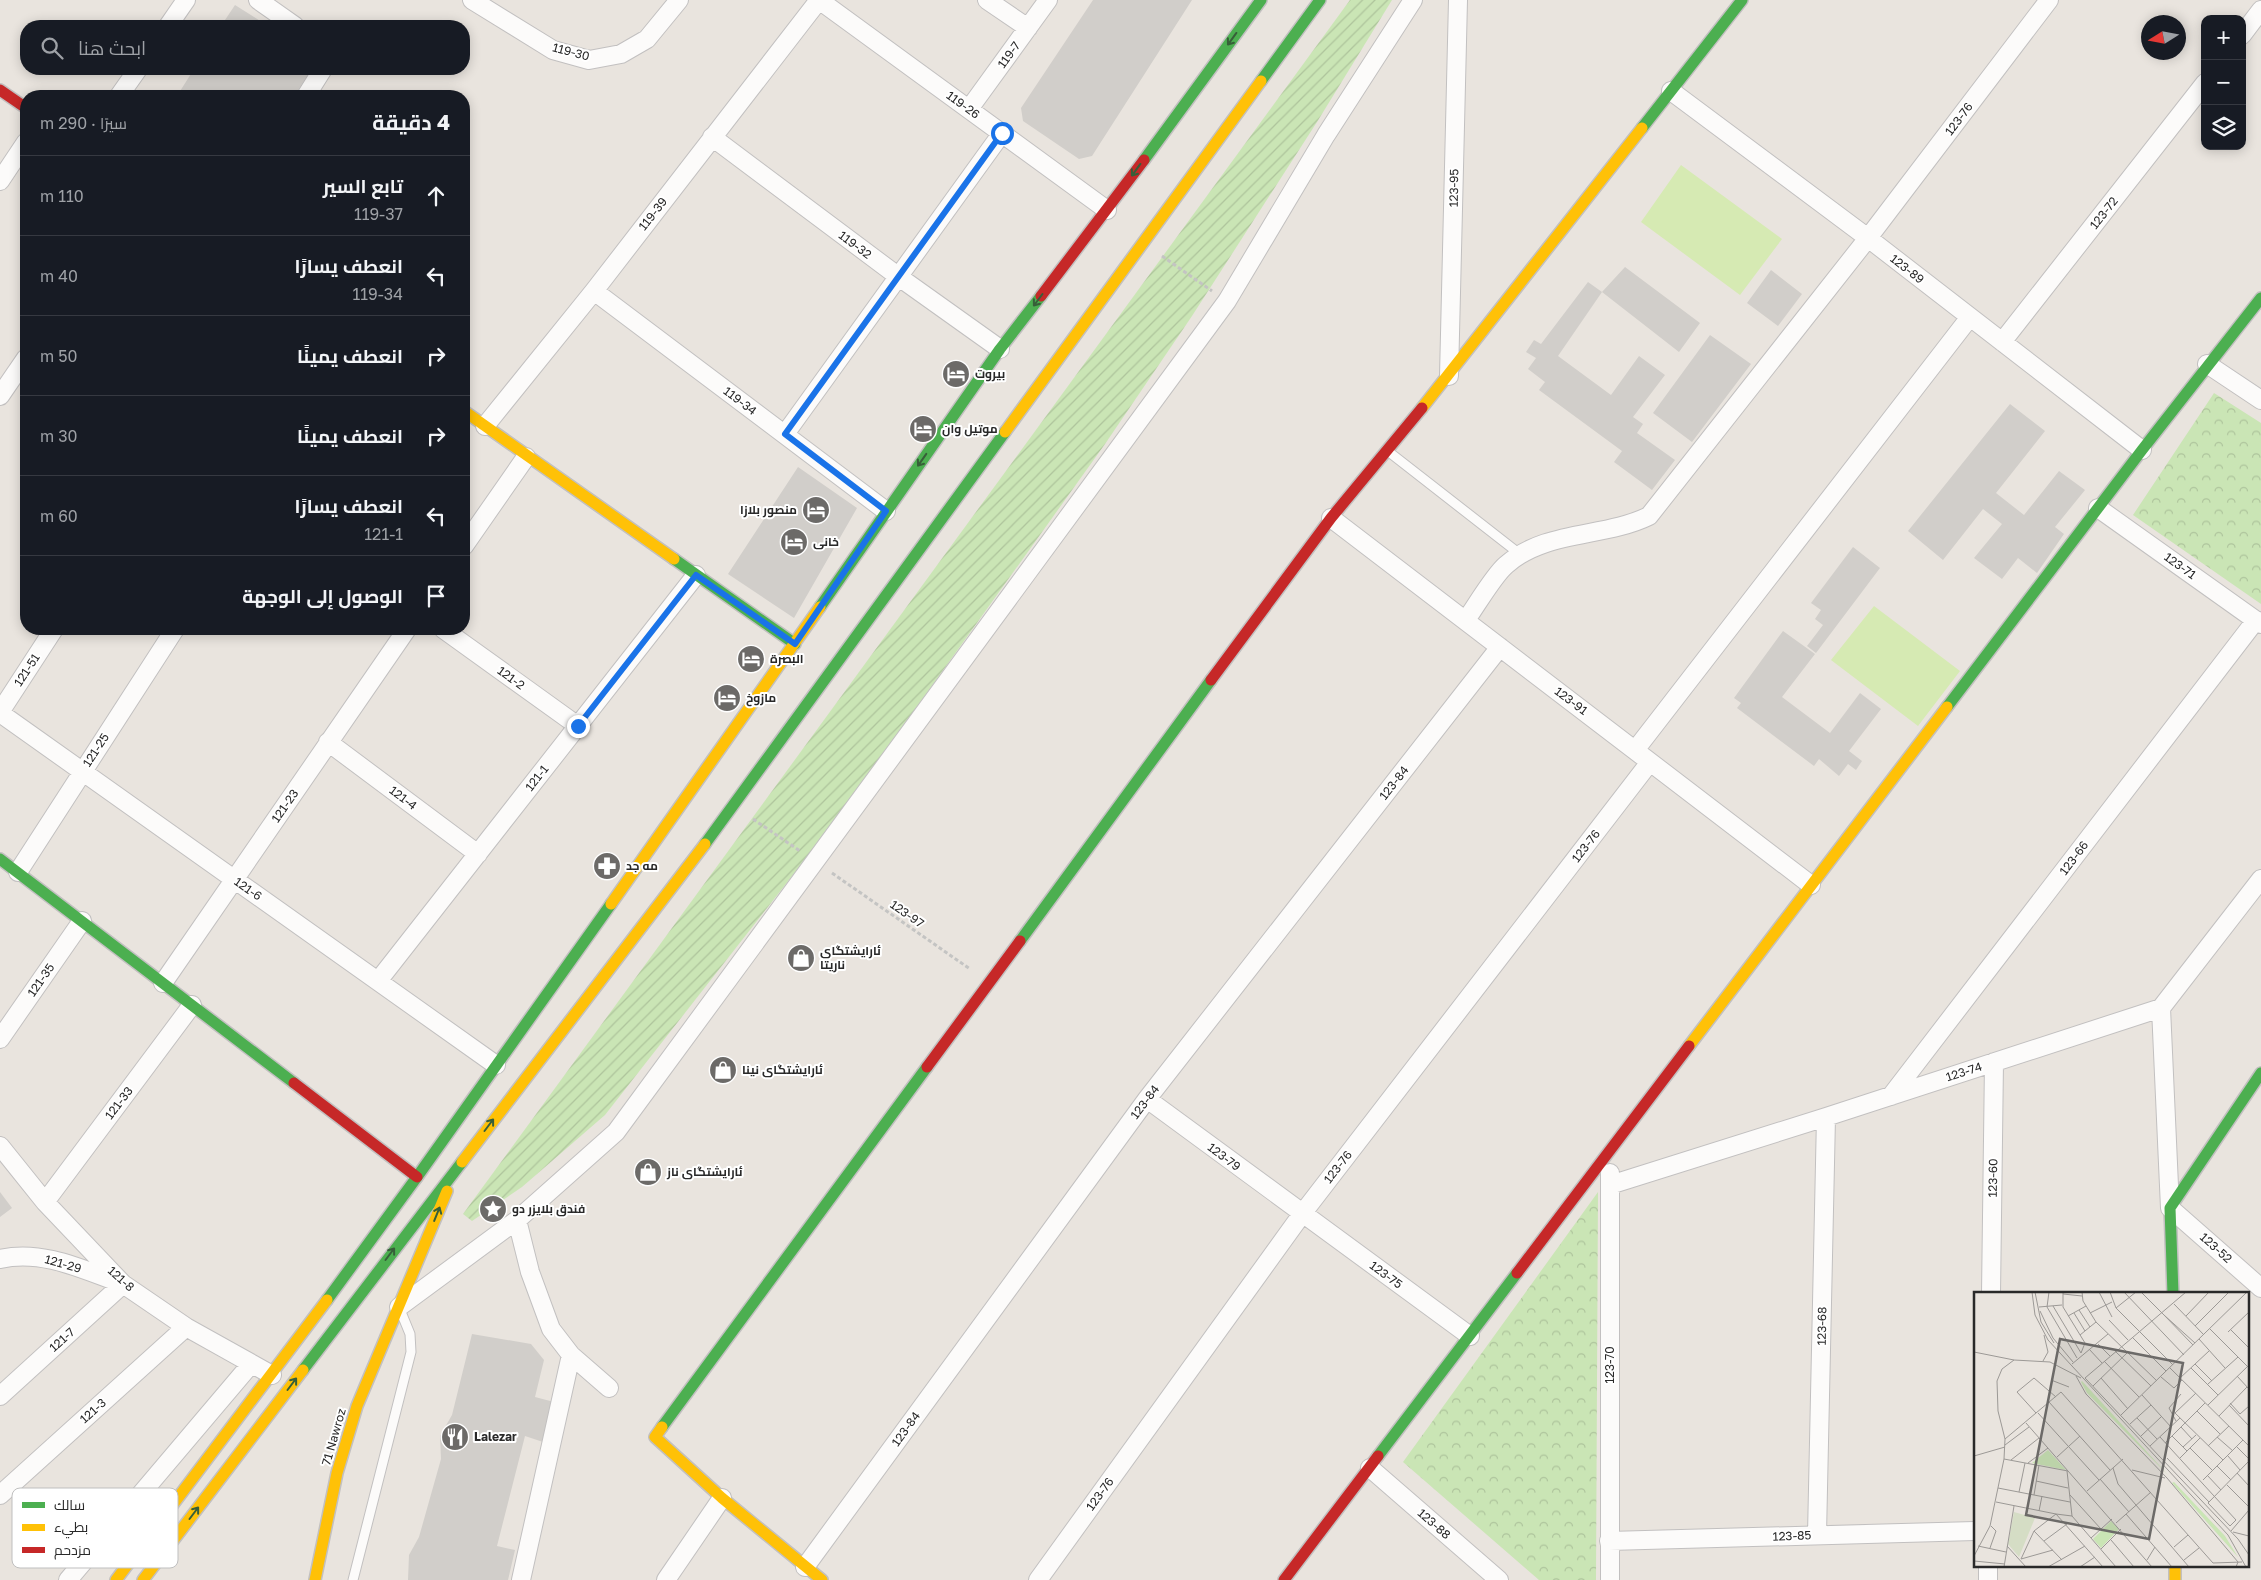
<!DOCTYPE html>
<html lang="ar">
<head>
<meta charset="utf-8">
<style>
	:root { --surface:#171b24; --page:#20242c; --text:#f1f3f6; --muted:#9ea1a6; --line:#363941 }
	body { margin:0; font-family:"Golos Text",Cairo,sans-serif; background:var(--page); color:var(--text); direction:rtl }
	.controls { position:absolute; right:15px; top:15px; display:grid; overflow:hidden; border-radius:10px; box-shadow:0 2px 12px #0003 }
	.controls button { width:45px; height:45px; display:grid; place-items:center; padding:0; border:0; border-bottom:1px solid var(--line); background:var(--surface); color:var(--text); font:25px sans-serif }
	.compass { position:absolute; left:2141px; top:15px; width:45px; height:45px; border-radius:50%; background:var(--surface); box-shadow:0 2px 12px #0003; rotate:259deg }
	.stop { position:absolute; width:15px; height:15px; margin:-11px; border:4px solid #1a73e8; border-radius:50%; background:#fff }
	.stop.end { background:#1a73e8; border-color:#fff; box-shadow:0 1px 5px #0008 }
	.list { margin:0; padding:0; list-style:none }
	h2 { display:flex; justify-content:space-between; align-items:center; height:65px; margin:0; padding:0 20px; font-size:21px }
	h2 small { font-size:16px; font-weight:400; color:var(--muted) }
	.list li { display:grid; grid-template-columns:32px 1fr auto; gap:15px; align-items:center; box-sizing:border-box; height:80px; padding:0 20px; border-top:1px solid var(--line) }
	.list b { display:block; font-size:19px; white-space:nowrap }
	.list p { margin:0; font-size:16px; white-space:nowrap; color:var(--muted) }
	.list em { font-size:16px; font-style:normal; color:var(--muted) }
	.icon { flex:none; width:28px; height:28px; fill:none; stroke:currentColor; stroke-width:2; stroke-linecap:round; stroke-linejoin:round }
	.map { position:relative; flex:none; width:2261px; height:1580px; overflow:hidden; direction:ltr }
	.search { position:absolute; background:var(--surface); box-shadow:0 2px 12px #0003; left:20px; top:20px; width:450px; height:55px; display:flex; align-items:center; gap:12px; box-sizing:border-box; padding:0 18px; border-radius:20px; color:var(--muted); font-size:19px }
	.panel { position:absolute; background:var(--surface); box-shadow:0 2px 12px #0003; left:20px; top:90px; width:450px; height:545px; border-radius:20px; direction:rtl }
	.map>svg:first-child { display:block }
</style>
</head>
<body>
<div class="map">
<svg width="2261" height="1580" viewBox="0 0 2261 1580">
	<defs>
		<pattern id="forest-crowns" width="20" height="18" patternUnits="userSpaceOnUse" patternTransform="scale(1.25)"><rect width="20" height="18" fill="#cae5b5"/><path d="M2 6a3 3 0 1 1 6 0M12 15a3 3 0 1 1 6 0" fill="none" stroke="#aec49c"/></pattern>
		<pattern id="garden-furrows" width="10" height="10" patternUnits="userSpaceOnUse" patternTransform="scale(1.25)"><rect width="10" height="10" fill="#cae5b5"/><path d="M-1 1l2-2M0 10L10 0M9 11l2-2" fill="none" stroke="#aec49c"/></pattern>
	</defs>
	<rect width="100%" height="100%" fill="#e9e4de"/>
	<!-- forest -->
	<path fill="url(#forest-crowns)" d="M2214,393L2261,423V604L2133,515Z
		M1598,1192L1596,1580H1539L1403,1462Z"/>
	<!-- garden -->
	<path fill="url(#garden-furrows)" d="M1350,0H1392L1317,122L1192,316L1105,444L836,820L605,1115L522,1187L472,1221L463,1214Z"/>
	<!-- pitch -->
	<path fill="#d6eab3" d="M1681,165L1782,239L1740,295L1641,222Z
		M1874,606L1960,671L1918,726L1831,660Z"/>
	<!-- building -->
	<path fill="#d1ceca" d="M1093,0H1192L1092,156L1079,159L1023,121L1021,108Z
		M235,5L268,26H221Z
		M194,69H312L294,96H177Z
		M1625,267L1700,323L1679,352L1602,292Z
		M1771,270L1802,294L1778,326L1747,303Z
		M1588,282L1602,292L1558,356L1611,395L1639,356L1665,375L1633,417L1643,424L1637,433L1675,460L1652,490L1614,462L1622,451L1539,390L1545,382L1528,369L1536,358L1526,352L1534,340L1541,344Z
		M1710,335L1751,364L1692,442L1653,413Z
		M2010,404L2045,431L1996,493L2024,515L2059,471L2085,490L2055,527L2064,534L2037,573L2018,558L2002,579L1974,558L2002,524L1983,509L1943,560L1908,531Z
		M798,467L857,508L794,618L728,574Z
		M1853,547L1880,568L1816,653L1807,646L1823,625L1815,619L1821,610L1811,603Z
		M1783,631L1815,654L1782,697L1830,733L1860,693L1881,709L1849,751L1862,761L1856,770L1848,764L1839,776L1819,759L1814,766L1737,708L1741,703L1734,698Z
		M0,1192L12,1208L0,1217Z
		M472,1334L531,1344L544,1360L535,1397L554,1402L543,1442L525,1436L497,1546L515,1550L508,1580H408L409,1555L419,1537L441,1459L440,1436L452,1415Z"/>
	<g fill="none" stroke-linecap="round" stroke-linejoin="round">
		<!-- lane casing -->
		<g stroke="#c2c0c0" stroke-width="11">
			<path id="lane" d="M1389,452L1521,555
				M353,1580L411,1352L410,1334L401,1312"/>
		</g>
		<!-- street casing -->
		<g stroke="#c2c0c0" stroke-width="20">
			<path id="street" d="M258,0L295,26
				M472,0L553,50L589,60L621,54L647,39L679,0
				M819,0L1107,210
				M987,0L1028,28
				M168,26L186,0
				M2242,35L2261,10
				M1671,91L1868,238L2142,450
				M119,96L138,69
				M306,96L323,69
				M969,109L1048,0
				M712,137L899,277L1000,349
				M0,181L26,142
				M594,291L886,511
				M2002,342L2205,83
				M2207,364L2261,400
				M1449,376L1458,0
				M0,396L26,358
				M485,426L594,291L819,0
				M785,434L1002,133
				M2098,508L2261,624
				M1331,518L1811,885
				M464,546L526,457
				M1466,620C1476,606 1494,575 1506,565C1545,530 1604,538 1649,516L1868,238L2049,0
				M443,629L578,726
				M0,712L54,629
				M0,713L496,1065
				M328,742L478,854
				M1636,749L1970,317
				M18,872L175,629
				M378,981L696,575
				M163,983L407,629
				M2161,1008L2170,1208L2261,1288
				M0,1039L82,921
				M1891,1096L2256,620
				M1147,1099L1470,1336
				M0,1146L45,1202L123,1284L186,1327L272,1375
				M1610,1185L1826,1117L2161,1008L2261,879
				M45,1202L192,1005
				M517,1220L530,1272L551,1329L571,1355L609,1388
				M0,1259C42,1249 84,1270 123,1284L0,1396
				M1991,1294L1994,1062
				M399,1307L517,1220L616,1132L1227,301L1326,135L1413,0
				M1370,1468L1499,1580
				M0,1495L186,1327
				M1817,1535L1826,1117
				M1609,1541L1975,1531
				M1988,1566V1580
				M805,1567L1147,1099L1500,647
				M68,1580L251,1364
				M521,1580L571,1355
				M666,1580L722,1498
				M1038,1580L1302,1214L1650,762
				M1610,1580V1173"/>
		</g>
		<!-- fast casing -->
		<g stroke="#c2c0c0" stroke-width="14">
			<path id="fast" d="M1261,81L1320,0
				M1642,128L1742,0
				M1144,160L1261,0
				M674,559L795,644
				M820,607L1000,349L1041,296
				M1947,707L2142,450L2261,298
				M705,844L1005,432
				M0,859L294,1083
				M1020,941L1211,680
				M2173,1294L2170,1208L2261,1073
				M327,1300L417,1177L611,904
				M303,1370L462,1162
				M662,1427L927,1067
				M1378,1456L1517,1273"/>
		</g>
		<!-- slow casing -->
		<g stroke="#c2c0c0" stroke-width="14">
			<path id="slow" d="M1422,408L1642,128
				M464,411L674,559
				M1005,432L1261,81
				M611,904L820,607
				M1689,1046L1947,707
				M462,1162L705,844
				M662,1427L655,1437L722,1498L822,1580
				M2175,1566V1580
				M116,1580L327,1300
				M143,1580L303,1370
				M315,1580L337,1473L357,1406L447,1191"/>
		</g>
		<!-- jam casing -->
		<g stroke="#c2c0c0" stroke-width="14">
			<path id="jam" d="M0,90L26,108
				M1041,296L1144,160
				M1211,680L1331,518L1422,408
				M927,1067L1020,941
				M294,1083L417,1177
				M1517,1273L1689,1046
				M1284,1580L1378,1456"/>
		</g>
		<!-- path -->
		<path stroke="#c4c4c3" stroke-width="3" stroke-dasharray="4 2.5" stroke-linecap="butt" d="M1162,256L1212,291
			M753,819L800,851
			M832,873L970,969"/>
		<!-- lane -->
		<use href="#lane" stroke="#fcfbfa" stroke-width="9"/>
		<!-- street -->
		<use href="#street" stroke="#fcfbfa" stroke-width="18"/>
		<!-- fast -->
		<use href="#fast" stroke="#4caf50" stroke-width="11"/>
		<!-- slow -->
		<use href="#slow" stroke="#ffc107" stroke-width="11"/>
		<!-- jam -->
		<use href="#jam" stroke="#c62828" stroke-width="11"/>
	</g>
	<!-- one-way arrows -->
	<defs><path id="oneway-shaft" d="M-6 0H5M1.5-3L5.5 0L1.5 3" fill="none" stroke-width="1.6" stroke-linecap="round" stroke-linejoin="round" transform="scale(1.25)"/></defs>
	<g stroke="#375f39">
		<use href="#oneway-shaft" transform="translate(1232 39) rotate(126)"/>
		<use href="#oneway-shaft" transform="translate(1136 170) rotate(126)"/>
		<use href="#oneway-shaft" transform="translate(1038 300) rotate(127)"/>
		<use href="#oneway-shaft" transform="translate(922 460) rotate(125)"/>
		<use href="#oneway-shaft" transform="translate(489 1125) rotate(-53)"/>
		<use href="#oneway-shaft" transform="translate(437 1214) rotate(-68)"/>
		<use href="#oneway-shaft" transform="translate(390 1254) rotate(-53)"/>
		<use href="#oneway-shaft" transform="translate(292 1384) rotate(-53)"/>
		<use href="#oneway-shaft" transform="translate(194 1513) rotate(-53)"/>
	</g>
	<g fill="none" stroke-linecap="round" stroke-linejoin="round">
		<!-- route -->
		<path stroke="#1a73e8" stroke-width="6" d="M578,726L696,575L795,644L886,511L785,434L1002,133"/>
	</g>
	<!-- icons -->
	<defs>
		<g id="hotel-disc" transform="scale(1.4375)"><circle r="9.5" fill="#6c6a68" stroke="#fff"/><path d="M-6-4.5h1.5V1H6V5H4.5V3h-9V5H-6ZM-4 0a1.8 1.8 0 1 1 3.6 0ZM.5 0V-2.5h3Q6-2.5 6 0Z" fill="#fff"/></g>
		<g id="pharmacy-disc" transform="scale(1.4375)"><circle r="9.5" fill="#6c6a68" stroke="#fff"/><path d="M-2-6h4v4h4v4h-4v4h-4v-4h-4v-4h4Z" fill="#fff"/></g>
		<g id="shop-disc" transform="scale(1.4375)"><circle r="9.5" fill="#6c6a68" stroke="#fff"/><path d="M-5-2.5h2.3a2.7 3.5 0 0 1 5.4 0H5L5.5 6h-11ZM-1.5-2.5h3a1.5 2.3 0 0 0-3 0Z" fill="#fff"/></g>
		<g id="sight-disc" transform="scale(1.4375)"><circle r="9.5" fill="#6c6a68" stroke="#fff"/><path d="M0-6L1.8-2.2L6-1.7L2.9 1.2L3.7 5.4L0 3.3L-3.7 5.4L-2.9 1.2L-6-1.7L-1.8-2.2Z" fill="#fff"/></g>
		<g id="restaurant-disc" transform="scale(1.4375)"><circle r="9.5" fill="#6c6a68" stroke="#fff"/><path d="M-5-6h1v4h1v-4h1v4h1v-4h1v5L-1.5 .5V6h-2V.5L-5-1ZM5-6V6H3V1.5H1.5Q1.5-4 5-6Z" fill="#fff"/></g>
	</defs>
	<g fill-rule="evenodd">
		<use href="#hotel-disc" x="956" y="374"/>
		<use href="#hotel-disc" x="923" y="429"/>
		<use href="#hotel-disc" x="816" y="510"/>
		<use href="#hotel-disc" x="794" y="542"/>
		<use href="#hotel-disc" x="751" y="659"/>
		<use href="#hotel-disc" x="727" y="698"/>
		<use href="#pharmacy-disc" x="607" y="866"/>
		<use href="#shop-disc" x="801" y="958"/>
		<use href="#shop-disc" x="723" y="1070"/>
		<use href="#shop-disc" x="648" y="1172"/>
		<use href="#sight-disc" x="493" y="1209"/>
		<use href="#restaurant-disc" x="455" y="1437"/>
	</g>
	<g text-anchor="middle" stroke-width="4" stroke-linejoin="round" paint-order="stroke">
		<!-- street labels -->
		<g font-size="12" fill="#292929" stroke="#fff">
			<text transform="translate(571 52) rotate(15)" y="4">119-30</text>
			<text transform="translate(1009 55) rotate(-54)" y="4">119-7</text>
			<text transform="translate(963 105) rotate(36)" y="4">119-26</text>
			<text transform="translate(1959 119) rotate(-53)" y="4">123-76</text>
			<text transform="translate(1454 188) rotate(-89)" y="4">123-95</text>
			<text transform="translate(2104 213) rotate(-52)" y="4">123-72</text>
			<text transform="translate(653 214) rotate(-52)" y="4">119-39</text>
			<text transform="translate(855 245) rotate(37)" y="4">119-32</text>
			<text transform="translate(1907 269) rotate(38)" y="4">123-89</text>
			<text transform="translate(740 401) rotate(37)" y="4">119-34</text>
			<text transform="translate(2180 566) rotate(36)" y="4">123-71</text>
			<text transform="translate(27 670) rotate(-57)" y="4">121-51</text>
			<text transform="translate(511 678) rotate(36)" y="4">121-2</text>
			<text transform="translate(1571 701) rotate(37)" y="4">123-91</text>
			<text transform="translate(96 750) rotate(-57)" y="4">121-25</text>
			<text transform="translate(537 778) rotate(-52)" y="4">121-1</text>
			<text transform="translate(1394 783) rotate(-52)" y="4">123-84</text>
			<text transform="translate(403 798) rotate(37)" y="4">121-4</text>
			<text transform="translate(285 806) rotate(-55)" y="4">121-23</text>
			<text transform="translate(1586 846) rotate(-52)" y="4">123-76</text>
			<text transform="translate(2074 858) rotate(-53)" y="4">123-66</text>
			<text transform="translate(248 889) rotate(35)" y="4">121-6</text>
			<text transform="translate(907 914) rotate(35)" y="4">123-97</text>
			<text transform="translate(41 980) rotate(-55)" y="4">121-35</text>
			<text transform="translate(1964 1072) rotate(-18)" y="4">123-74</text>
			<text transform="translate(1145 1102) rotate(-53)" y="4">123-84</text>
			<text transform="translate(119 1103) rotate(-53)" y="4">121-33</text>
			<text transform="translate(1224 1157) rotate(37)" y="4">123-79</text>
			<text transform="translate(1338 1167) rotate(-52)" y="4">123-76</text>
			<text transform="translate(1993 1178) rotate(-89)" y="4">123-60</text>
			<text transform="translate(2216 1248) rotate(42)" y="4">123-52</text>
			<text transform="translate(63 1264) rotate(16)" y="4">121-29</text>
			<text transform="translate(1386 1275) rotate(36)" y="4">123-75</text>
			<text transform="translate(121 1279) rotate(42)" y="4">121-8</text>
			<text transform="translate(1822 1326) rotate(-89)" y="4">123-68</text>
			<text transform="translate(62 1340) rotate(-42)" y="4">121-7</text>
			<text transform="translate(1610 1365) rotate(-90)" y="4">123-70</text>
			<text transform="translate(93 1411) rotate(-42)" y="4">121-3</text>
			<text transform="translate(906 1429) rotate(-54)" y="4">123-84</text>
			<text transform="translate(334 1437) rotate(-74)" y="4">71 Nawroz</text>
			<text transform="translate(1100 1494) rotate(-54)" y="4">123-76</text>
			<text transform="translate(1434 1524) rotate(41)" y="4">123-88</text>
			<text transform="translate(1792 1536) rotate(-2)" y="4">123-85</text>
		</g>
		<!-- poi labels -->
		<g font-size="12" font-weight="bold" fill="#292929" stroke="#fff" text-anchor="start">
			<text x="975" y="378">بیروت</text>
			<text x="942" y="433">موتيل وان</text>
			<text x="797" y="514" text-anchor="end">منصور بلازا</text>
			<text x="813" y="546">خانی</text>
			<text x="770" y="663">البصرة</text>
			<text x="746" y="702">مازوخ</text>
			<text x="626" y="870">مه جد</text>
			<text x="820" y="955">ئارایشتگای<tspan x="820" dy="14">ناریتا</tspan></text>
			<text x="742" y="1074">ئارایشتگای نینا</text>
			<text x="667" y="1176">ئارایشتگای ناز</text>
			<text x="512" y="1213">فندق بلايزر دو</text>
			<text x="474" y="1441">Lalezar</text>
		</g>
	</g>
	<!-- overview -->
	<g transform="translate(1974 1292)">
		<rect width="275" height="275" fill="#e9e4de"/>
		<path d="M74,158L92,178L58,171ZM137,229L145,237L127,256L119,247Z" fill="#cae5b5"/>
		<path d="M40,220L61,226L45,265L34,252Z" fill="#d5ddc5"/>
		<path d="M107,90L108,89L195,184L113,101ZM200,190L251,244L264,265L198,191Z" fill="#cae5b5"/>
		<path fill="none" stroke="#9c9996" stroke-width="1" d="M58,0L61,23L74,48L254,243L272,275M61,0L67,30L80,51M75,0L73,15L103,66M89,0V15L111,51L107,61M108,0L109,9L122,30L183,89M125,0L138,25M136,0L142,16L199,73M150,0L210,63M167,0L190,23M89,2L108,4M200,12L230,43M79,14L107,61M65,15L88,13M142,16L162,0M105,18L116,35M66,19L79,46L99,70M100,21L111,39M116,21L138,10M94,24L112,14M212,24L235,0M135,28L154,48M221,34L255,0M236,37L275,76M257,38L275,56M254,40L275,20M106,43L122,30M158,45L192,79M225,47L251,76M124,52L136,64M219,53L190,23L221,51M115,57L128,71M141,59L177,94M0,60L40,68L76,70L107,86M69,69L74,60L70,43M130,69L165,105M98,72L134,42M221,72L238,89M196,76L275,154M217,76L244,103M102,84L112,102L193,186L264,270L262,275M263,84L275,97M187,85L200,96L208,88M111,86L212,0M111,86L264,247L275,263M127,86L154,117M206,86L235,59M77,88L95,95M234,92L264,65M119,94L154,60M222,101L201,121L249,168M168,103L197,135M75,110L136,178M256,111L266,122L275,114M234,113L275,73M255,113L275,134M223,119L246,142M62,121L43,100L60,86L82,105M64,121L125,188M147,123L273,0M245,124L273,95M163,126L183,147M202,129L195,116L207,102M52,131L178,275M156,132L177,113M207,135L218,147M167,144L187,125M198,144L213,159M186,145L262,228L256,234L234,211M243,145L259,159M31,147L87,100L239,271L268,270M191,151L231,111M31,153L55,135M176,154L206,126M234,154L255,134M209,155L222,143M263,155L275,167M216,156L238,178M0,164L31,155M254,164L266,178M83,165L106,144M193,166L235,210M206,166L226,146M30,167L94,179M37,168L65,146M54,171L74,156M243,174L257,188M139,176L144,192L215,275M158,178L191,186M93,179L98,224L142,275M263,181L275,194M233,183L247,198M126,187L155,220M229,188L269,148M62,189L94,196M253,193L275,215M24,196L96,210M113,199L149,167M45,200L51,171M60,203L65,173M96,203L127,237M22,210L82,222L129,275M234,211L275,169M65,219L68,204M152,222L198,275M142,231L177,200M60,239L88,268M257,239L275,218M259,240L275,244M117,246L138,227M137,248L160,275M70,249L93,232M4,254L32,260M33,254L52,275M200,255L214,243M16,256L22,239L17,234M127,257L147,237M0,264L16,234L30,167L31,147L24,119L23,89L28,77L40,68M47,267L60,239L82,222L98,224M47,267L79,258M173,268L181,255M210,268L225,256M0,269L31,272M30,275L40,214M74,275L111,254M106,275L121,265"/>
		<path fill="#6c6a68" fill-opacity="0.15" stroke="#6c6a68" stroke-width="2.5" d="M86,47L209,71L175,247L52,223Z"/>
		<rect width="275" height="275" fill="none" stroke="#292929" stroke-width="2.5"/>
	</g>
	<!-- legend -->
	<rect x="12" y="1488" width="166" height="80" rx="8" fill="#fff" stroke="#bfbfbf" stroke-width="1"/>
	<rect x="22" y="1502" width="23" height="6" fill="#4caf50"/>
	<rect x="22" y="1524" width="23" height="7" fill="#ffc107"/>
	<rect x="22" y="1547" width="23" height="6" fill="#c62828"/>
	<g font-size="14" fill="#292929">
		<text x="54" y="1510">سالك</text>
		<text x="54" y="1532">بطيء</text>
		<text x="54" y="1555">مزدحم</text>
	</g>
</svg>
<div class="controls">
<button>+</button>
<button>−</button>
<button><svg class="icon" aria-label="layers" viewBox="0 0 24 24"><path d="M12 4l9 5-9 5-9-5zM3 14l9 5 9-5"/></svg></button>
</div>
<svg class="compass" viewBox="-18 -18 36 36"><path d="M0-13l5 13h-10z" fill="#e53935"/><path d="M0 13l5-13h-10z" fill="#9ea1a6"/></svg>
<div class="stop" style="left:1002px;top:133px"></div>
<div class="stop end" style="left:578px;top:726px"></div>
<div class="search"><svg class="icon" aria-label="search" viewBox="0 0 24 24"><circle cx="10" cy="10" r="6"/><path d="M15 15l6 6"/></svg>ابحث هنا</div>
<section class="panel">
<h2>4 دقيقة<small>سيرًا · 290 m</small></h2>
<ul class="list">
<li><svg class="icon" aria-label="ahead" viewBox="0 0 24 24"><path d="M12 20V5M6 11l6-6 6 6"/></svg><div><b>تابع السير</b><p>119-37</p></div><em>110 m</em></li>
<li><svg class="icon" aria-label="left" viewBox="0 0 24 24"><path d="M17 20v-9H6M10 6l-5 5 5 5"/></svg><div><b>انعطف يسارًا</b><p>119-34</p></div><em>40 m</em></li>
<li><svg class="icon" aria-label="right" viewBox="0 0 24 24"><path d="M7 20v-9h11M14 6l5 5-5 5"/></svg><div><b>انعطف يمينًا</b></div><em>50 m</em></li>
<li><svg class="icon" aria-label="right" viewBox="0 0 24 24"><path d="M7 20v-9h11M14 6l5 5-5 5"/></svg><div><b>انعطف يمينًا</b></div><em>30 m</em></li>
<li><svg class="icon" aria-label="left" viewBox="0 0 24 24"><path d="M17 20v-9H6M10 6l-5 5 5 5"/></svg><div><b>انعطف يسارًا</b><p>121-1</p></div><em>60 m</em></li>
<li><svg class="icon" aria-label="arrive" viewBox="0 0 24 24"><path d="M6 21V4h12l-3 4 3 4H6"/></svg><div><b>الوصول إلى الوجهة</b></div></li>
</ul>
</section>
</div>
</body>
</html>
